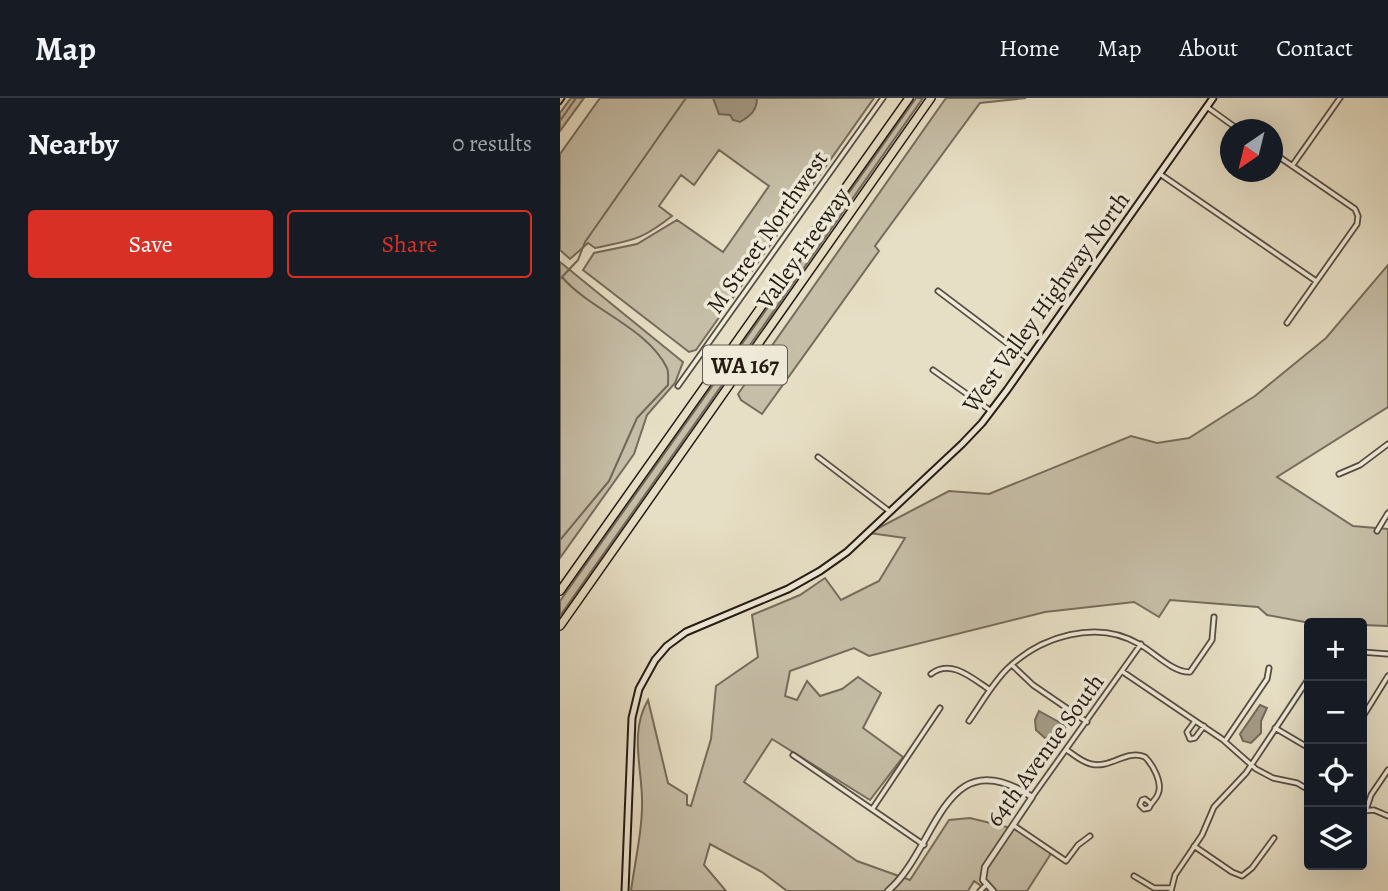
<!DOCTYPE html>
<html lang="en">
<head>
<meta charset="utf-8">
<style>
	:root { --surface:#171b24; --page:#242831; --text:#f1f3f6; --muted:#9ea1a6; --line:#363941; --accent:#d93025 }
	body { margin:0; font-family:Alegreya,serif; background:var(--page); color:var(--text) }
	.controls { position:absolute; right:21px; bottom:21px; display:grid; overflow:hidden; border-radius:7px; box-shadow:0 7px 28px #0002 }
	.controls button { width:63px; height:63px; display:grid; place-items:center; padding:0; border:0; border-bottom:2px solid var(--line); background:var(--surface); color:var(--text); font:35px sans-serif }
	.compass { position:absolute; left:660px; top:21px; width:63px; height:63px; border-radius:50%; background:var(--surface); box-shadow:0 7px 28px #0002; rotate:215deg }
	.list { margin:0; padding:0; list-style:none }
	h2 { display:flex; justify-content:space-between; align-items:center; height:91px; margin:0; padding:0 28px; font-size:30px }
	h2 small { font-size:23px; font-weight:400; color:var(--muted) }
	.actions { display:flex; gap:14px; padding:21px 28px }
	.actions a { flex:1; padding:16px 0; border:2px solid var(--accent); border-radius:7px; text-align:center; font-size:24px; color:var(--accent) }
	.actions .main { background:var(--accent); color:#fff }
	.icon { flex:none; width:38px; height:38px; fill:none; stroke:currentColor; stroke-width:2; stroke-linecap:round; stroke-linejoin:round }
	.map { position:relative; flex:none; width:828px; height:793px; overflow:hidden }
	header { display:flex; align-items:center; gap:42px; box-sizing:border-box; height:98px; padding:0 35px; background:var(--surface); border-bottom:2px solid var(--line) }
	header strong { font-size:33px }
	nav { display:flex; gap:38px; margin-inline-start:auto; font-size:24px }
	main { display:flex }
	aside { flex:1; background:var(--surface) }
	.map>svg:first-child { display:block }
</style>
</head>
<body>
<header>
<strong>Map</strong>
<nav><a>Home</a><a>Map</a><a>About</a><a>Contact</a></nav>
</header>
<main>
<aside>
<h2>Nearby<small>0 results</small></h2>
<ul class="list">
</ul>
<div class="actions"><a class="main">Save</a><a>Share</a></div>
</aside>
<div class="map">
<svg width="828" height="793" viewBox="0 0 828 793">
	<rect width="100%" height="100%" fill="#e7dfc5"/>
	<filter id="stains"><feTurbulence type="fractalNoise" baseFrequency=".00286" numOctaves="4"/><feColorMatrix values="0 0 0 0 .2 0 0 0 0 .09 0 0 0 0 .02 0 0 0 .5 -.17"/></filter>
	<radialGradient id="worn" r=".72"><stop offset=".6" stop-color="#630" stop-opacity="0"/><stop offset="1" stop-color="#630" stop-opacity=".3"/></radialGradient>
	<!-- green -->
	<path fill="#c6bea7" stroke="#766c5d" stroke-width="2" d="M11,0H24L0,33V15Z
		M40,0H314L136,252L129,254L23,172L34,155L77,146L117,122L163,154L209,88L159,52L134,87L121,77L99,108L112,118C80,143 73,142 35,150L28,145L10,161L0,152V56Z
		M356,0H363L0,518V503Z
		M386,0H466L420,5L315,148L319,153L202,316L181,302L178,296Z
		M0,164L123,264L115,285L87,317L74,356L0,460Z
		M828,167V309L717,379L793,428L828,431V528L750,525L707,517L698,509L610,502L599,519L574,504L485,514L309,558L294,550L230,573L225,598L237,602L247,583L260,598L282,591L298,579L321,595L303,630L343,659L310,702L212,641L184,684L297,763L350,782L389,722L410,720L451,730L453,727L492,754L467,793H428L414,783L408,793H227L202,774L150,746L144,767L166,793H71C75,763 83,730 82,700C81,666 70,633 88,602L108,685L127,697V707L131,708L151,641L156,588L198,559L192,517L240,497L265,480L281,502L319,483L345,440L309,435L389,393L429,396L571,338L597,345L629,340L695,298L766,240Z"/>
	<!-- water -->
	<path fill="#a59c88" stroke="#726859" stroke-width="2" d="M153,0H197C197,13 190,18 180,24L173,22L170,17L159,16Z
		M700,607L707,610L701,623V635L691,645L683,643L680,636Z
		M479,613L506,628L501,641L485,640L476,632L475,622Z"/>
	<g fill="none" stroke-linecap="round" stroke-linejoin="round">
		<!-- stream -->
		<path stroke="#726859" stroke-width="2" d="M0,23L16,0
			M0,181L18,162L25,144L126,0
			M0,442L49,383L77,320L108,287C108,282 109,275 107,270C88,230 30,212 2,179"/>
		<!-- minor casing -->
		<g stroke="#564c40" stroke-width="7">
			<path id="minor" d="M647,9L679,32
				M712,54L795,111L798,118L797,126L727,225
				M732,68L780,0
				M600,76L756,183
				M378,193L468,261
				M373,272L431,313
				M118,288L323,0
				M258,359L329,413
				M779,376L800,367L828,346
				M817,433L828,415
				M802,554L828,556
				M452,567L473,587L527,624
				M563,574L662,641L696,671L713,680L737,685L749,692
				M371,576C391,560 413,581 430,592
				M802,620L828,578
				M409,623C421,606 432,586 447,571C481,538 537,521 579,546C594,554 613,575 630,574L652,542L654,519
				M635,623L627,634L630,641L635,640L644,628
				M715,630L749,650
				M665,643L707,581L709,570
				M507,652C514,657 522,664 531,666C551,671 566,651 585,659C593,667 603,685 598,696C596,702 591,704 589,710L584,711L580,707L582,702L585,701L590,705
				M233,657L364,747
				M472,699L581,546
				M313,710L380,610
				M806,712L811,697L828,672
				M802,713L814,712L828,718
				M453,727L506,763L518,747L530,738
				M634,748L672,774L682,778L692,770L714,740
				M574,778L594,790H611
				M420,793L426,787
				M611,793L615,777L642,737L654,709L686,675L749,580"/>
		</g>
		<!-- tertiary casing -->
		<g stroke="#564c40" stroke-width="8">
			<path id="tertiary" d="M328,793C378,750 383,640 472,699L425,769L423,782L433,793"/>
		</g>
		<!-- secondary casing -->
		<g stroke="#251b13" stroke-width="9">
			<path id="secondary" d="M65,793L72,620L79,591L95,562L107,548L126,534L228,491L260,473L287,454L402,346L422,325L447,292L653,0"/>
		</g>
		<!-- motorway casing -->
		<g stroke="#251b13" stroke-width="10">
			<path id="motorway" d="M0,493L349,0
				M0,528L371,0"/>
		</g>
		<!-- minor -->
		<use href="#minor" stroke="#efead9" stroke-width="3.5"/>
		<!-- tertiary -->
		<use href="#tertiary" stroke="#efead9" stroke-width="4.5"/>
		<!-- secondary -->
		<use href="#secondary" stroke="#efead9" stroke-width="5"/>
		<!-- motorway -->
		<use href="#motorway" stroke="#e7dfc5" stroke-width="7"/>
		<!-- rail -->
		<path stroke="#251b13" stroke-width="2" stroke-dasharray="12 12" stroke-linecap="butt" d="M0,7L5,0"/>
	</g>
	<g text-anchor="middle" stroke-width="7" stroke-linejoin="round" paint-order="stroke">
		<!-- shield labels -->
		<rect fill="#efead9" stroke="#62594e" stroke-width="2" x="143" y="247.5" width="84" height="39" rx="5"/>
		<g font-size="23" font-weight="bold" fill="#251b13">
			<text x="185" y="275">WA 167</text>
		</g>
		<!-- street labels -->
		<g font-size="24" fill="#251b13" stroke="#efead9">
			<text transform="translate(207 134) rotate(-55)" y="8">M Street Northwest</text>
			<text transform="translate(243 150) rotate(-55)" y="8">Valley Freeway</text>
			<text transform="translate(486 204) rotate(-54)" y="8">West Valley Highway North</text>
			<text transform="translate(485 652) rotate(-54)" y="8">64th Avenue South</text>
		</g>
	</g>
	<rect width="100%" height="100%" filter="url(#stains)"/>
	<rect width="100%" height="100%" fill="url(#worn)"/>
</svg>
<div class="controls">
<button>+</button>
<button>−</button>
<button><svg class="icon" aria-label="locate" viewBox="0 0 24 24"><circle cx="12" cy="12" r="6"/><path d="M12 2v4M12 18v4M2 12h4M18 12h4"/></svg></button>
<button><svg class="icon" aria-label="layers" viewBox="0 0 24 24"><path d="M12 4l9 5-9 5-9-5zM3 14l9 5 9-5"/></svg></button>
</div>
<svg class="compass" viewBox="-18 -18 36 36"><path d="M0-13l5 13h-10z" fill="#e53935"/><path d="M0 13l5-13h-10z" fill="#9ea1a6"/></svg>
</div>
</main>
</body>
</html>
